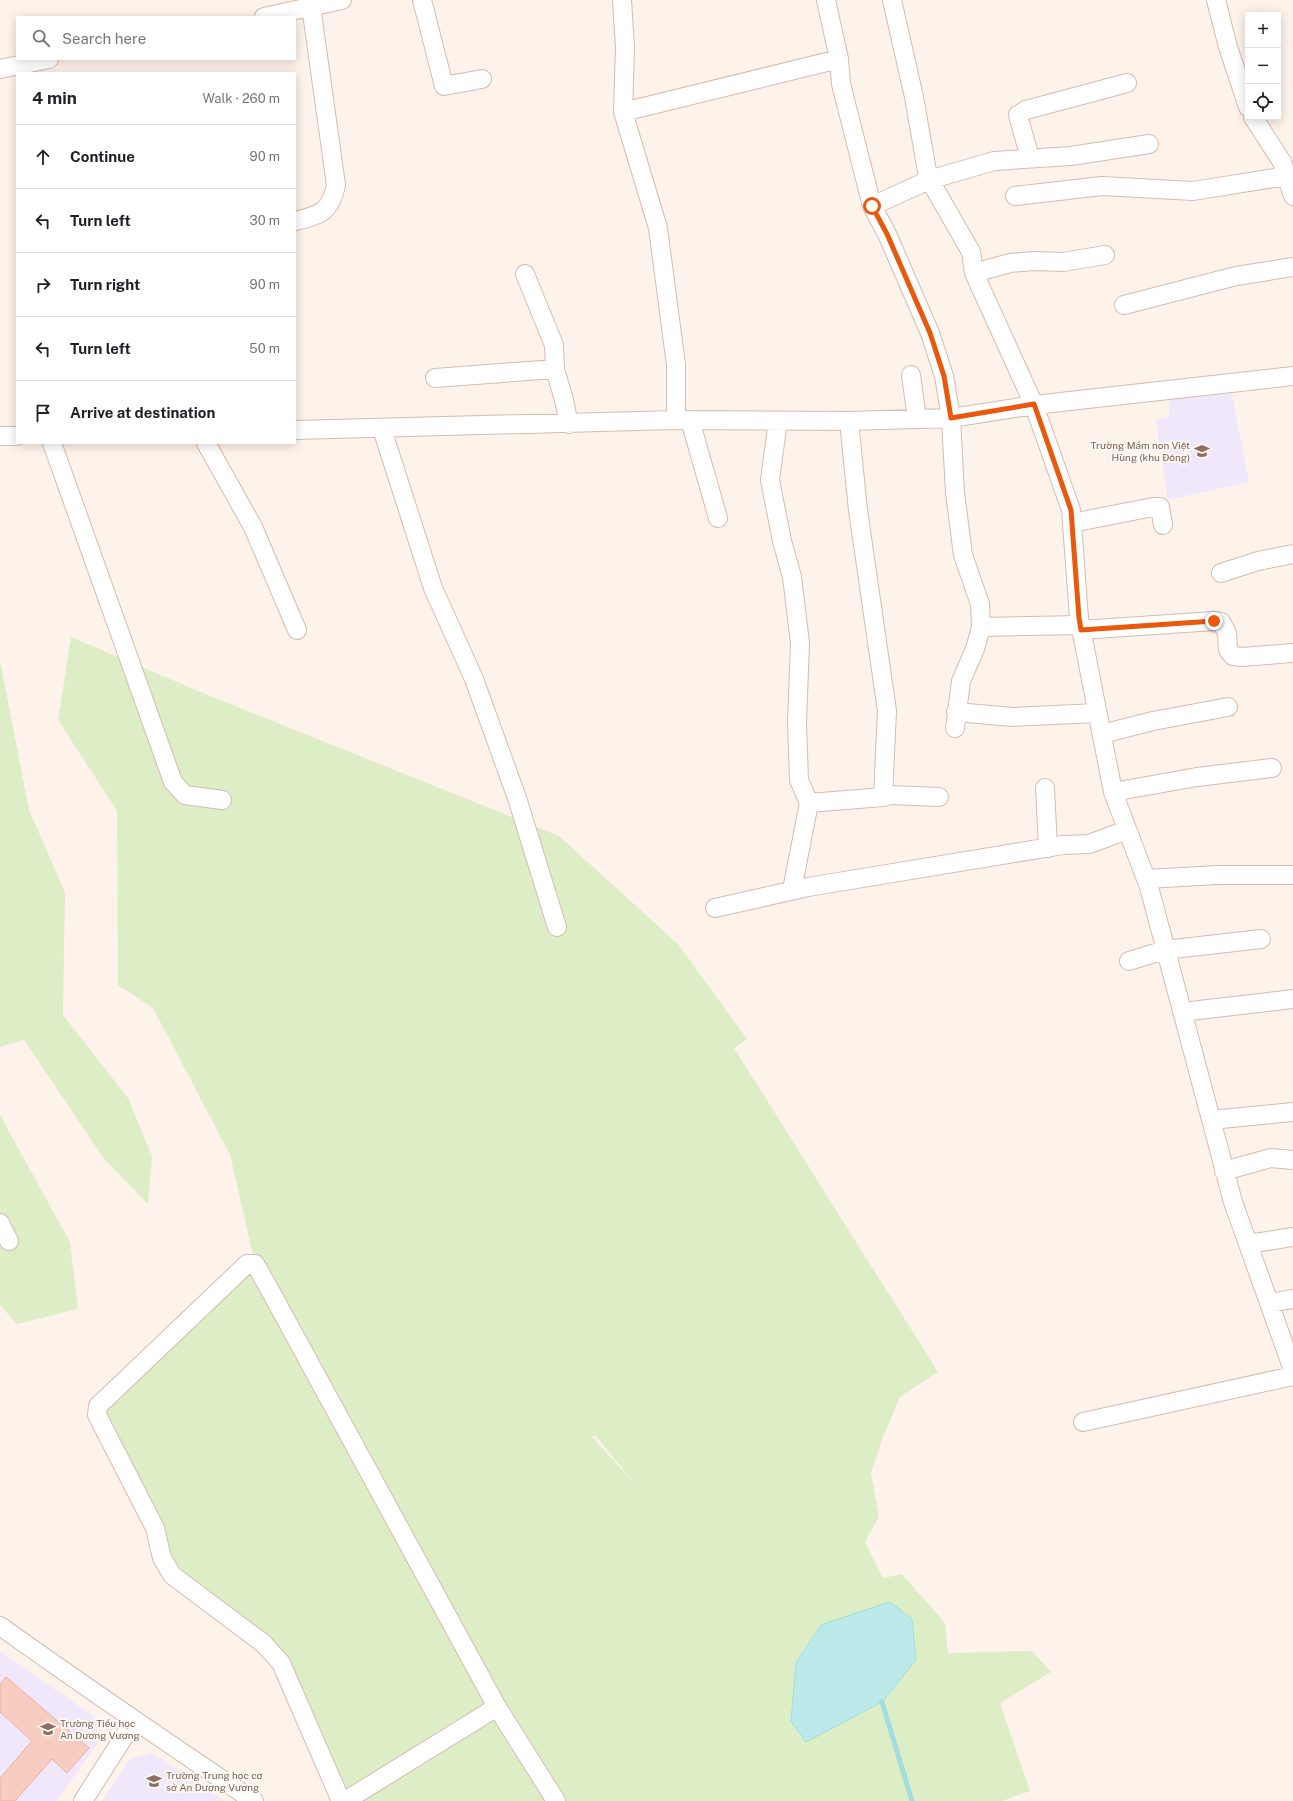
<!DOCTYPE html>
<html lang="en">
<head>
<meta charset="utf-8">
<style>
	:root { --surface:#fff; --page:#f2f2f2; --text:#202124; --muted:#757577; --line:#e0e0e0 }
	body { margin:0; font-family:"Public Sans",sans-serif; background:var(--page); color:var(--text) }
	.controls { position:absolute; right:12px; top:12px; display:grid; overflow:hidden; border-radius:0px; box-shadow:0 2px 10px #0003 }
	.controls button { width:36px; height:36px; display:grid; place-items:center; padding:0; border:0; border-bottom:1px solid var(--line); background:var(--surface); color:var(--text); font:20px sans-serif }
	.stop { position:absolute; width:12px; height:12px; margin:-9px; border:3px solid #ea580c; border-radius:50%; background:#fff }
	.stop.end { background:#ea580c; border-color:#fff; box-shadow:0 1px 4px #0008 }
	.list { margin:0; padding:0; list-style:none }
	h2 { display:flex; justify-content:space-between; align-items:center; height:52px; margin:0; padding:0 16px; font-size:17px }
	h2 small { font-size:13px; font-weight:400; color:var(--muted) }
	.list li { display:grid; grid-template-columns:26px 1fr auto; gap:12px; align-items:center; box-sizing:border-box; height:64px; padding:0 16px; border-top:1px solid var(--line) }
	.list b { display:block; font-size:15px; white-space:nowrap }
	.list em { font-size:13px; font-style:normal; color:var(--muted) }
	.icon { flex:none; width:22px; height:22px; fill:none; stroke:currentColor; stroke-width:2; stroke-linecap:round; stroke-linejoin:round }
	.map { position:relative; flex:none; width:1293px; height:1801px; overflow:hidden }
	.search { position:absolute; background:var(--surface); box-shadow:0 2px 10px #0003; left:16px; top:16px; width:280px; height:44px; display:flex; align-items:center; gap:10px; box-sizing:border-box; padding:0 14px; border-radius:0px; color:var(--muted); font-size:15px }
	.panel { position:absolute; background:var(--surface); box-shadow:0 2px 10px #0003; left:16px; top:72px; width:280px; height:372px; border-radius:0px }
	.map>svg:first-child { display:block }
</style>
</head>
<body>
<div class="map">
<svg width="1293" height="1801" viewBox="0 0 1293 1801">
	<rect width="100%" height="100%" fill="#fef3eb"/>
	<!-- education -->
	<path fill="#f0e7fb" d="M1231,390L1249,482L1168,500L1156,420L1170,417L1168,398Z
		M0,1650L8,1657L95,1717L99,1741L57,1801H0Z
		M152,1753L225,1801H102L129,1760Z"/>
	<!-- green -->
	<path fill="#ddeec7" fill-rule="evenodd" d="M71,637L203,693L559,836L678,944L747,1039L734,1048L938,1372L900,1397L883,1437L871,1473L879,1517L865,1542L883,1578L902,1574L945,1623L948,1653L1032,1651L1051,1672L1000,1703L1030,1791L1002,1801H341L274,1653L165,1566L97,1415L255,1264L230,1155L153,1008L118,985L117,811L58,720ZM595,1435L635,1484L592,1437ZM820,1625L791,1721L796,1663Z
		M0,660L29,810L65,892L63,1015L128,1098L152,1156L148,1204L104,1159L24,1040L0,1047Z
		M0,1115L70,1242L78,1309L17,1324L0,1305Z"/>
	<!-- water -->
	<path fill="#bceaea" stroke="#a1dddd" d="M890,1602L912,1619L916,1660L882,1702L806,1742L791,1721L796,1663L821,1625Z"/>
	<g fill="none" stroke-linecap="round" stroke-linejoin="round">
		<!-- stream -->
		<path stroke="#a1dddd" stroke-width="5" d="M882,1702L912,1801"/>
	</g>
	<!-- building -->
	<path fill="#f6cdc0" stroke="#eaaf9f" d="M6,1677L89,1748L67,1773L52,1759L15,1801H0V1778L32,1741L0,1712V1684Z"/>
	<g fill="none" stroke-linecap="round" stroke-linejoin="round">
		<!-- minor casing -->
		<g stroke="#d5bbb1" stroke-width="20">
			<path id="minor" d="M422,0L444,86L482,79
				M622,0L625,47L623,112L658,228L676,365V420
				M826,0L839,59L841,84L872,206L887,234L930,333L944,376L951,418L955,493L963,555L980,604L981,627L975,649L961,681L955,728
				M892,0L914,97L928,177L971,252L974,273L1034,405L1071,510L1079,618L1113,792L1149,887L1233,1202L1293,1370
				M1216,0L1228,47L1248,107
				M264,17L342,0
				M0,69L49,59
				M623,112L839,59
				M1253,117L1282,162L1293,196
				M1030,158L1018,115L1026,110L1127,83
				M1015,196L1102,186L1193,191L1286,176
				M872,206L929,180L994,161L1071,156L1149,144
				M295,221C320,215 330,213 336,185L311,6
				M974,273L1010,263L1034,261L1063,262L1105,255
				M525,274L554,345L555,369L564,400L569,424
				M1124,305L1236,276L1293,267
				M911,375L917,419
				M435,378L555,369
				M690,420L718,518
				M778,421L770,480L782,541L792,577L800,643L797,723L799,780L809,803L792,890
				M849,421L858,510L887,711L883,797
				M382,429L433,588L474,679L517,798L557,927
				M295,430L676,420L849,421L951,418L1034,405L1293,376
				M0,436H17
				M52,443L173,782L185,795L222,800
				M206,443L253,527L297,630
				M1072,523L1153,507H1160L1163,525
				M1221,573L1258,561L1293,554
				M981,627L1080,625
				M1081,630L1214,621L1221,622L1227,633L1228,650L1233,656L1242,657L1293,653
				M956,712L1013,717L1097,713
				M1102,734L1153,721L1228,707
				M1045,788L1048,848
				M1113,792L1197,777L1272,768
				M809,803L883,797L890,795L939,797
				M1146,879L1218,875H1293
				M715,908L808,887L1063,845L1089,844L1127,830
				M1129,961L1165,950L1261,939
				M1182,1012L1293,999
				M1211,1120L1293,1112
				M1224,1171L1271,1158L1293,1160
				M0,1223L9,1241
				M1248,1244L1293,1237
				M1269,1303L1293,1299
				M1083,1422L1293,1376
				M0,1626C84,1686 169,1744 254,1801
				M83,1801L134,1721
				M341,1801L281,1663L264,1644L172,1575L162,1558L155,1528L97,1415L98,1406L247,1264H255L266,1283L497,1707L556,1801
				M345,1801L497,1707"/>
		</g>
		<!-- minor -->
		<use href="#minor" stroke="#fff" stroke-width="18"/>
	</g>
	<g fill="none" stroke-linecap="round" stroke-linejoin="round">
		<!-- route -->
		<path stroke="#ea580c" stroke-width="5" d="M872,206L887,234L930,333L944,376L951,418L1034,404L1071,510L1079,618L1081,630L1214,621"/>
	</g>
	<!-- icons -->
	<defs>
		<g id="school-bare" transform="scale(1.2)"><path d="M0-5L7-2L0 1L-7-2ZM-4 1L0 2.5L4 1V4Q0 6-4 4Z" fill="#8d6e63" stroke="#fff8f3" stroke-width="2.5" paint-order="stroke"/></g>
	</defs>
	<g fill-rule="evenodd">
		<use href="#school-bare" x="1202" y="451"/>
		<use href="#school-bare" x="48" y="1729"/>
		<use href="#school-bare" x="154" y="1781"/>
	</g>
	<g text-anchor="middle" stroke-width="4" stroke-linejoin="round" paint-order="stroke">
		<!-- education labels -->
		<g font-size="10" fill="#785e54" stroke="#fff8f3" text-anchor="start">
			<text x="1190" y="449" text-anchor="end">Trường Mầm non Việt<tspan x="1190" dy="12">Hùng (khu Đông)</tspan></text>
			<text x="60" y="1727">Trường Tiểu học<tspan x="60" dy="12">An Dương Vương</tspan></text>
			<text x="166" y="1779">Trường Trung học cơ<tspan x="166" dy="12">sở An Dương Vương</tspan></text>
		</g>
	</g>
</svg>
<div class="controls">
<button>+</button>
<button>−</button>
<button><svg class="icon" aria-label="locate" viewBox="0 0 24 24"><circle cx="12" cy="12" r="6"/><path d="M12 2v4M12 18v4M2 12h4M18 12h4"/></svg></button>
</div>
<div class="stop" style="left:872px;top:206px"></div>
<div class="stop end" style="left:1214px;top:621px"></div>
<div class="search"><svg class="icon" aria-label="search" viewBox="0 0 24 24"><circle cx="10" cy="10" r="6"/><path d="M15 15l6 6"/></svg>Search here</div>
<section class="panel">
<h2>4 min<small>Walk · 260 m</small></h2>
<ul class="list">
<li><svg class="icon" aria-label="ahead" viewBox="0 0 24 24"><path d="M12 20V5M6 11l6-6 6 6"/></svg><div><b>Continue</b></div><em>90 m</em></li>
<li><svg class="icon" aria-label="left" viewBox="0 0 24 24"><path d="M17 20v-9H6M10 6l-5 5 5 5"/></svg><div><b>Turn left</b></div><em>30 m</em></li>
<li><svg class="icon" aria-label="right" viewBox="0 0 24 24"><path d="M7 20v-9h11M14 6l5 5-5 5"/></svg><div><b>Turn right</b></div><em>90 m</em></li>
<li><svg class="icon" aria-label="left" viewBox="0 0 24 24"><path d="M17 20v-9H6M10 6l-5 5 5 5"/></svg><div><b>Turn left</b></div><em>50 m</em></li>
<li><svg class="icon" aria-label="arrive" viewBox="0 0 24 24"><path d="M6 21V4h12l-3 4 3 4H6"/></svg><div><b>Arrive at destination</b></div></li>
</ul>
</section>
</div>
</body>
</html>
